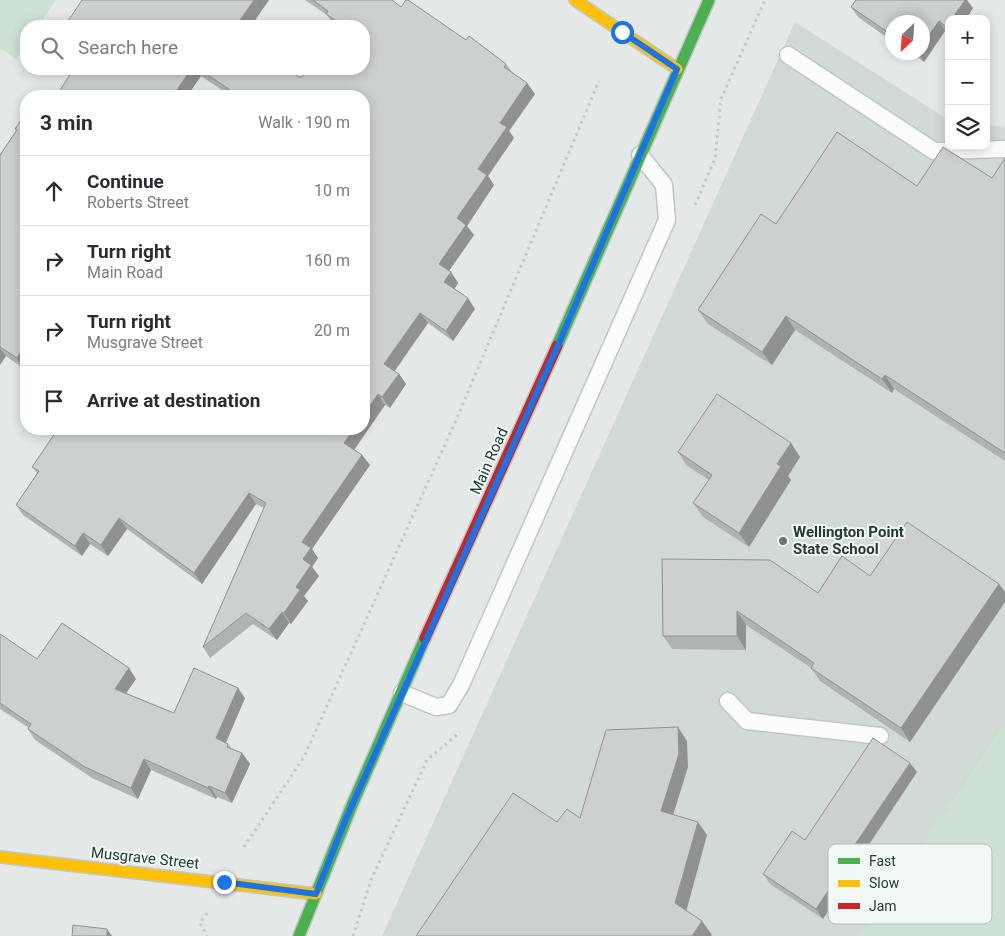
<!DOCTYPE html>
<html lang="en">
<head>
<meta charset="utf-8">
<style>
	:root { --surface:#fff; --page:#f7f7f7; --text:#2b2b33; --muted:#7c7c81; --line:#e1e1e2 }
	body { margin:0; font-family:Roboto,sans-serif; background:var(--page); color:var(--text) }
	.controls { position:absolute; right:15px; top:15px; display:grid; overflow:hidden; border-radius:10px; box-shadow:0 2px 12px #0003 }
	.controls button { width:45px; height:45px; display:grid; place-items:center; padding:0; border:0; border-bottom:1px solid var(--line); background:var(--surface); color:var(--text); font:25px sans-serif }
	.compass { position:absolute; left:885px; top:15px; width:45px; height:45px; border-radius:50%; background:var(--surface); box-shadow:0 2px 12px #0003; rotate:205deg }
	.stop { position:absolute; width:15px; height:15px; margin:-11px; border:4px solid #1a73e8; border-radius:50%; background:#fff }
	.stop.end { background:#1a73e8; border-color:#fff; box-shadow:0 1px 5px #0008 }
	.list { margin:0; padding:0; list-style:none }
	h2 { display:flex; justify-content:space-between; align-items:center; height:65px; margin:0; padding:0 20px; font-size:21px }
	h2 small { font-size:16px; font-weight:400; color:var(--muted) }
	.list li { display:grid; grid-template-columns:32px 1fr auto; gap:15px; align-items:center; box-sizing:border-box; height:70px; padding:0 20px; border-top:1px solid var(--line) }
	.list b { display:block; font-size:19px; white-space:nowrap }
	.list p { margin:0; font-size:16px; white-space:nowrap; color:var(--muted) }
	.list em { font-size:16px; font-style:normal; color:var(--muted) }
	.icon { flex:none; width:28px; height:28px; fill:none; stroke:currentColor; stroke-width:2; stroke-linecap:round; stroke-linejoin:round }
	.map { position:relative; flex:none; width:1005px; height:936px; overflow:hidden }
	.search { position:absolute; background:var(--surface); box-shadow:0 2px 12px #0003; left:20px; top:20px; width:350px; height:55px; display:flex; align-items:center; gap:12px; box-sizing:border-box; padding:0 18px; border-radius:20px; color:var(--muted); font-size:19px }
	.panel { position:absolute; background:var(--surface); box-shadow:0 2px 12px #0003; left:20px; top:90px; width:350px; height:345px; border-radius:20px }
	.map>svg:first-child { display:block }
</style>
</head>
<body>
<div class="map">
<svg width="1005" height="936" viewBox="0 0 1005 936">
	<rect width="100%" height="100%" fill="#e4e9e7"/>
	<!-- built -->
	<path fill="#d2dad7" d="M795,22L949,120V146H986V125L1005,127V936H382Z"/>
	<!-- green -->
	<path fill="#cfe1d5" d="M0,0H56L38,26H26V43L16,59L0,48Z
		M1005,723V936H860Z"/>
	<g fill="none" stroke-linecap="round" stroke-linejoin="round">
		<!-- lane casing -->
		<g stroke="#c1c6c4" stroke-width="19">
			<path id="lane" d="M788,55L934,151L1005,149
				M402,693L436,707L449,705L461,685L667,220L664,185L640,155
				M728,701L747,721L880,736"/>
		</g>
		<!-- fast casing -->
		<g stroke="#c0c6c4" stroke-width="14">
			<path id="fast" d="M557,346L709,0
				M299,936L352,805L425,638"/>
		</g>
		<!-- slow casing -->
		<g stroke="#c0c6c4" stroke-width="14">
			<path id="slow" d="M575,0L677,69
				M0,857L316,894"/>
		</g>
		<!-- jam casing -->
		<g stroke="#c0c6c4" stroke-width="14">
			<path id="jam" d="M425,638L557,346"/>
		</g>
		<!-- path -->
		<path stroke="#c1c9c6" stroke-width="3" stroke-dasharray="2.5 4" stroke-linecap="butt" d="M695,205L715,159L721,99L765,0
			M244,847L304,757L457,418L599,81
			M207,913L200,923L207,936
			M353,936L371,880L427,760L460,732"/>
		<!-- lane -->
		<use href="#lane" stroke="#fbfcfb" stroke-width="16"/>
		<!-- fast -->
		<use href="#fast" stroke="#4caf50" stroke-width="11"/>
		<!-- slow -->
		<use href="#slow" stroke="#ffc107" stroke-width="11"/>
		<!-- jam -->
		<use href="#jam" stroke="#c62828" stroke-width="11"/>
	</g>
	<!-- wall -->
	<path fill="#afb3b2" d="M305,0H392L401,7L466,40L506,64L512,72L535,94L509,131L514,138L488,176L494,185L467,226L474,235L449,271L451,272L458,283L454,289L475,309L453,341L428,323L394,371L399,374L406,384L390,408L385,405L354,449L362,455L370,465L312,549L318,558L312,567L319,576L304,596L308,601L291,624L289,623L277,640L253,624L210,658L203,647L264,508L256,504L202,584L127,529L108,556L90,544L82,556L23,515L16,505L37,473L32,467L364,429V96H231L201,76L187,96H56L74,69H288L299,77H302L335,26L333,24L327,15Z
		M851,7L973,8L966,19H949V34L945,31L924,62L910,52H922L892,22V41L858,17Z
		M26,112V366L24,369L6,356L0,365V155L16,131L15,129Z
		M1005,158V461L894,389L892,393L795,330L772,365L708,324L698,310L776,224L917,186L992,178Z
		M791,443L800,457L788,476L791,480L749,547L703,517L693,503L709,480L687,466L678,452Z
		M662,559L818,593L870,576L999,584L1005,592V602L910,742L820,681L811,668L746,625V650L672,649L663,636Z
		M0,634L37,659L136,679L126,693L174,713L245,698L226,743L228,744L232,749L242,753L250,764L232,803L217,797L216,799L151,770L138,799L92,778L35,740L28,729L29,728L0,709Z
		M917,772L856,864L858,867L823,919L770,884L763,874L805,840Z"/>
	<!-- shaded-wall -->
	<path fill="#8f9291" d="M254,0H269L251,26H236Z
		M965,0H967L973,8L966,19H952Z
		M939,21L945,31L924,62L917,52H922V45Z
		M191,69H196L201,76L187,96H173Z
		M527,83L535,94L509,131L514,138L488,176L494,185L467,226L474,235L446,275L439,264L457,218L478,169L500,123Z
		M451,272L458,283L452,293L444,282Z
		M468,298L475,309L453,341L446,331Z
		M420,313L428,323L392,375L384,364Z
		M786,316L795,330L772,365L762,352Z
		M26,347V355L23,351Z
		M0,348L6,356L0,365Z
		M22,350L26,356V366L24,369L17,358Z
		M399,374L406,384L390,408L382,397Z
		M885,375L894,389L892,393L882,379Z
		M378,394L385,405L352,453L344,443L354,429H364V415Z
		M791,443L800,457L788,476L791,480L749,547L739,533L777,464Z
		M362,455L370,465L312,549L318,558L312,567L319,576L304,596L308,601L291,624L284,613L296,587L303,559L302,542Z
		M249,493L256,504L202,584L194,573Z
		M119,518L127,529L108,556L101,545Z
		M83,533L90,544L82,556L75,546Z
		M999,584L1005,592V602L910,742L901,728Z
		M737,611L746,625V650L737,636Z
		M282,612L289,623L277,640L269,629Z
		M129,668L136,679L122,699L115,689Z
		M238,688L245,698L223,749L216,738Z
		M678,727L687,741L688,767L670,825L661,811Z
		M242,753L250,764L232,803L225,793Z
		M144,759L151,770L138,799L131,788Z
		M910,763L917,772L856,864L858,867L823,919L816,909L848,855Z
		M209,786L217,797L216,799L208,788Z
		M698,822L707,835L685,916L675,903Z
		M702,921L712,935L711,936H692Z
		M107,929L112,936H107Z"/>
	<!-- building -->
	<path fill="#ccd0cf" stroke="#8f9291" d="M82,0H254L236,26H70L66,24Z
		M313,0H392L401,7L406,0H408L466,40L469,36L506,64L504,67L527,83L500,123L507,127L478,169L487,175L457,218L466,225L439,264L451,272L444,282L468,298L446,331L420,313L384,364L399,374L382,397L378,394L364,415V96H239L199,69H288L299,77H302L307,69H364V26H335L338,22L326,14L328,11Z
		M856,0H965L952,19H949V24L946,27L939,21L922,45V22H892V35L851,7Z
		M74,69H191L173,96H56Z
		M26,112V347L23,351L22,350L17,358L0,347V155L17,130L15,129Z
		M837,132L917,186L943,147L992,178L1005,158V453L885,375L882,379L786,316L762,352L698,310L761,214L776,224Z
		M717,394L791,443L777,464L781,466L739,533L693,503L712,475L678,452Z
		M58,429H354L344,443L362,455L302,542L311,548L303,559L311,565L296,587L300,590L284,613L282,612L269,629L246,613L203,647L266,503L249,493L194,573L119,518L101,545L83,533L75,546L16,505L39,471L32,467Z
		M907,522L999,584L901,728L811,668L814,663L737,611V636H663L662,559L770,560L818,593L842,556L870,576Z
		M62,623L129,668L115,689L174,713L194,668L238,688L216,738L228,744L227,747L242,753L225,793L209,786L208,788L144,759L131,788L85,767L28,729L31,724L0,703V634L37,659Z
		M678,727L679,754L661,811L698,822L675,903L702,921L692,936H416L513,793L557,822L567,809L580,818L606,730Z
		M873,738L910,763L848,855L851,857L816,909L763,874L792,831L805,840Z
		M73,925L107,929V936H72Z"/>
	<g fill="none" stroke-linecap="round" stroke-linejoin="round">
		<!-- route -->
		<path stroke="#1a73e8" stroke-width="6" d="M224,882L316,894L345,821L555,352L677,69L622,32"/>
	</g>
	<!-- markers -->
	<circle fill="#677874" stroke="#f2f8f6" stroke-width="2" cx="783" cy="541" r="5"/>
	<g text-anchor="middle" stroke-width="4" stroke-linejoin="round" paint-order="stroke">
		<!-- street labels -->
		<g font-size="15" fill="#233b36" stroke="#f2f8f6">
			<text transform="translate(489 461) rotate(-66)" y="5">Main Road</text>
			<text transform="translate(145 858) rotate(6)" y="5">Musgrave Street</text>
		</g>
		<!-- poi labels -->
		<g font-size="15" font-weight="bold" fill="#233b36" stroke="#f2f8f6" text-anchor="start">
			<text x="793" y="537">Wellington Point<tspan x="793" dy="17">State School</tspan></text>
		</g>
	</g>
	<!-- legend -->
	<rect x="828" y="844" width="164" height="80" rx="8" fill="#f2f8f6" stroke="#b4bfbc" stroke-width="1"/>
	<rect x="838" y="858" width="22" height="6" fill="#4caf50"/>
	<rect x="838" y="880" width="22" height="7" fill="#ffc107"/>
	<rect x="838" y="903" width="22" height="6" fill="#c62828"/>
	<g font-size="14" fill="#233b36">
		<text x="869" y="866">Fast</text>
		<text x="869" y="888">Slow</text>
		<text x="869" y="911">Jam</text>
	</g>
</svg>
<div class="controls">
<button>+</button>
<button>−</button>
<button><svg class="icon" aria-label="layers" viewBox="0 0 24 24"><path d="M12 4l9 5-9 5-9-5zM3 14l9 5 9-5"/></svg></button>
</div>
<svg class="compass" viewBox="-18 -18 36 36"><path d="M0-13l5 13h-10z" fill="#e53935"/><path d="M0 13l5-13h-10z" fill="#7c7c81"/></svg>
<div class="stop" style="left:622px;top:32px"></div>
<div class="stop end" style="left:224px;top:882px"></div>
<div class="search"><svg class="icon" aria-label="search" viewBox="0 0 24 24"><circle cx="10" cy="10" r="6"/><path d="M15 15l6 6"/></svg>Search here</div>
<section class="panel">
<h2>3 min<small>Walk · 190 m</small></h2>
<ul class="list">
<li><svg class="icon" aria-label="ahead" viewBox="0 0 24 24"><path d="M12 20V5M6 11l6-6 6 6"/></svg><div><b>Continue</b><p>Roberts Street</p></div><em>10 m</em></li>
<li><svg class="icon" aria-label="right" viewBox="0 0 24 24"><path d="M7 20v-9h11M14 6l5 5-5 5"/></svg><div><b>Turn right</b><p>Main Road</p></div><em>160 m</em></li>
<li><svg class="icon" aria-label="right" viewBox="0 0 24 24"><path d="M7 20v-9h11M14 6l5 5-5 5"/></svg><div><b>Turn right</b><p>Musgrave Street</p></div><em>20 m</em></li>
<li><svg class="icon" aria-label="arrive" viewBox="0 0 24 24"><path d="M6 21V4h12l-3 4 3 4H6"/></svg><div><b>Arrive at destination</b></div></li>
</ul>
</section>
</div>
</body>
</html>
